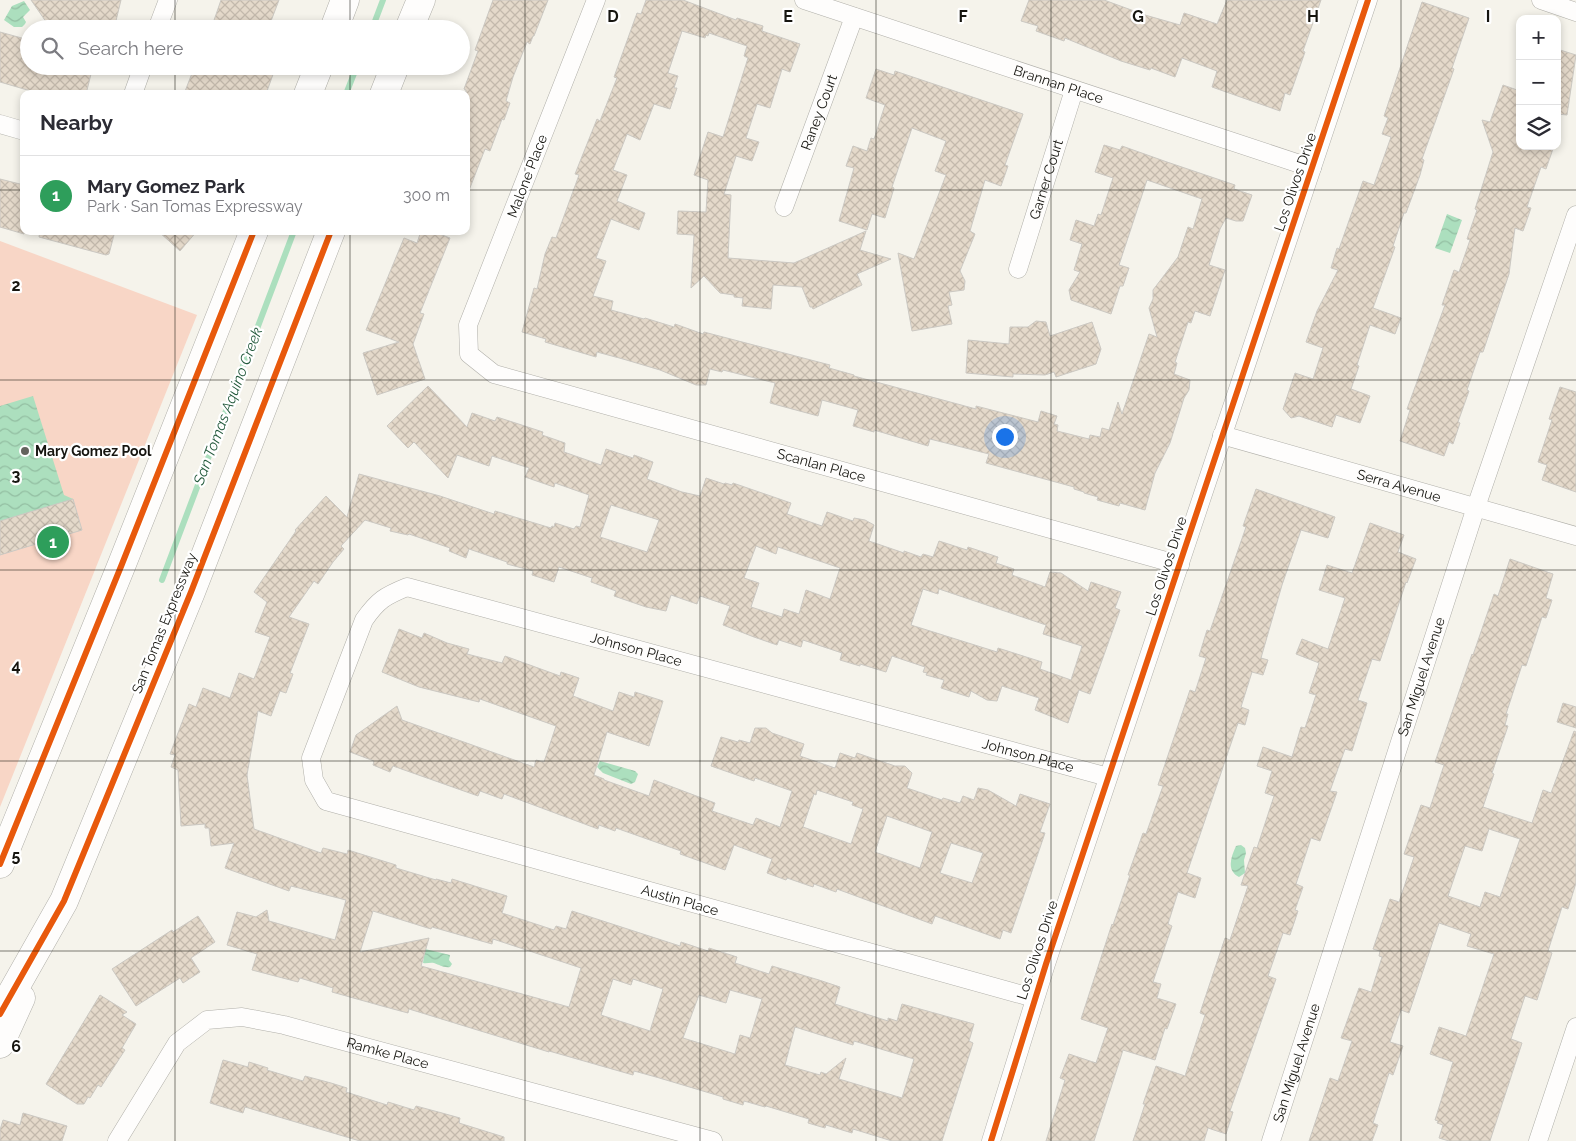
<!DOCTYPE html>
<html lang="en">
<head>
<meta charset="utf-8">
<style>
	:root { --surface:#fff; --page:#f7f7f7; --text:#2b2b33; --muted:#7c7c81; --line:#e1e1e2; --accent:#64635d }
	body { margin:0; font-family:Raleway,sans-serif; background:var(--page); color:var(--text) }
	.controls { position:absolute; right:15px; top:15px; display:grid; overflow:hidden; border-radius:10px; box-shadow:0 2px 8px #0003 }
	.controls button { width:45px; height:45px; display:grid; place-items:center; padding:0; border:0; border-bottom:1px solid var(--line); background:var(--surface); color:var(--text); font:25px sans-serif }
	.you { position:absolute; left:1004px; top:436px; width:18px; height:18px; margin:-12px; border:4px solid #fff; border-radius:50%; background:#1a73e8; box-shadow:0 0 0 8px #1a73e833 }
	.badge { display:grid; place-items:center; width:32px; height:32px; border-radius:50%; background:var(--accent); color:#fff; font-size:16px; font-weight:700 }
	.pin { position:absolute; translate:-50% -50%; border:2px solid #fff; box-shadow:0 1px 5px #0006 }
	.list { margin:0; padding:0; list-style:none }
	h2 { display:flex; justify-content:space-between; align-items:center; height:65px; margin:0; padding:0 20px; font-size:21px }
	h2 small { font-size:16px; font-weight:400; color:var(--muted) }
	.list li { display:grid; grid-template-columns:32px 1fr auto; gap:15px; align-items:center; box-sizing:border-box; height:80px; padding:0 20px; border-top:1px solid var(--line) }
	.list b { display:block; font-size:19px; white-space:nowrap }
	.list p { margin:0; font-size:16px; white-space:nowrap; color:var(--muted) }
	.list em { font-size:16px; font-style:normal; color:var(--muted) }
	.icon { flex:none; width:28px; height:28px; fill:none; stroke:currentColor; stroke-width:2; stroke-linecap:round; stroke-linejoin:round }
	.map { position:relative; flex:none; width:1576px; height:1141px; overflow:hidden }
	.search { position:absolute; background:var(--surface); box-shadow:0 2px 8px #0003; left:20px; top:20px; width:450px; height:55px; display:flex; align-items:center; gap:12px; box-sizing:border-box; padding:0 18px; border-radius:28px; color:var(--muted); font-size:19px }
	.panel { position:absolute; background:var(--surface); box-shadow:0 2px 8px #0003; left:20px; top:90px; width:450px; height:145px; border-radius:10px }
	.map>svg:first-child { display:block }
</style>
</head>
<body>
<div class="map">
<svg width="1576" height="1141" viewBox="0 0 1576 1141">
	<defs>
		<pattern id="water-waves" width="16" height="10" patternUnits="userSpaceOnUse" patternTransform="scale(1.25)"><rect width="16" height="10" fill="#acdfbe"/><path d="M0 5q4-4 8 0t8 0" fill="none" stroke="#93bea2"/></pattern>
		<pattern id="building-cross-hatch" width="8" height="8" patternUnits="userSpaceOnUse" patternTransform="scale(1.25)"><rect width="8" height="8" fill="#e4d9ca"/><path d="M0 0l8 8M0 8l8-8" fill="none" stroke="#c3b9ac"/></pattern>
	</defs>
	<rect width="100%" height="100%" fill="#f5f3eb"/>
	<!-- green -->
	<path fill="#f8d6c6" d="M0,241L197,315L0,807Z"/>
	<!-- water -->
	<path fill="url(#water-waves)" d="M24,1L30,10L23,17L26,22L25,24L22,27H14L4,20L12,6Z
		M1447,214L1462,220L1450,253L1435,248Z
		M33,396L64,495L73,499L80,525L0,549V406Z
		M600,761L635,771L638,774L635,782L631,784L603,773L597,767Z
		M1241,845L1245,848L1246,853L1244,860L1245,873L1239,877C1226,870 1231,857 1236,846Z
		M425,949L450,955L449,960L452,964L450,967C443,968 440,965 434,963C430,962 427,964 423,963Z"/>
	<g fill="none" stroke-linecap="round" stroke-linejoin="round">
		<!-- stream -->
		<path stroke="#acdfbe" stroke-width="6" d="M372,29L383,0
			M346,94L357,66
			M162,580L294,231"/>
	</g>
	<!-- building -->
	<path fill="url(#building-cross-hatch)" stroke="#cbc8c2" fill-rule="evenodd" d="M31,0H121L114,29H51Z
		M221,0H279L268,29H211Z
		M493,0H548L534,36H533L530,44L527,42L513,77L506,101L510,103L504,120L502,119L490,151L485,149L468,193H466V90L464,89L478,51L475,50Z
		M646,0H683L736,20L737,18L763,26L762,31L800,44L790,72L782,69L770,108L757,104L746,138L759,142L752,161L736,156L724,194L731,195L728,258L794,263L866,231L860,250L891,259L857,274L862,285L813,309L812,307H810L802,287L773,285L771,309L742,306L743,298L734,297V295L720,293L704,276L691,288L694,235L677,234L678,211L706,212L708,180L694,175L708,132L723,137L748,58L744,56L747,46L709,33L708,36L706,35L705,38L682,31L668,73L678,76L674,88H677L670,109L654,104L640,140L627,134L613,170L627,175L617,201L645,213L639,230L611,219L596,258L606,261L593,296L613,301L611,310L644,319L645,318L674,327L675,324L703,334L704,332L830,365L829,368L854,375V376L976,409V406L1038,422L1041,411L1057,416L1054,424L1058,425L1057,431L1089,439L1090,435L1100,437L1102,428L1109,430L1118,402L1122,414L1149,334L1157,337L1149,308L1153,299V290L1178,257L1188,227L1193,229L1202,199L1147,180L1119,265L1129,268L1123,286H1120L1111,314L1071,300L1069,290L1080,272L1074,270L1082,244L1070,240L1076,220L1094,226L1098,214L1101,215L1113,178L1095,172L1104,145L1120,150L1122,146L1167,162L1235,185L1234,189L1252,195L1243,221H1236L1226,218L1220,229L1209,265L1225,270L1210,316L1195,311L1191,323L1188,322L1175,362L1177,363L1174,374L1190,380L1189,390L1184,398L1170,443L1155,473L1145,510L1120,503L1119,506L1097,500L1098,497L1084,493V492L1074,489V487L986,463L989,454L930,439L928,446L874,430V432L853,426L858,410L822,400L818,416L770,403L775,383L723,370L722,372L710,369L706,385H696L660,370L623,359L597,352L596,357L545,342L546,339L522,332L534,288L537,289L545,254L552,237L556,238L579,175L575,174L597,119L600,121L617,78L614,77L637,13L641,14Z
		M1029,0H1104L1145,15L1180,25L1184,13L1217,24L1227,0H1321L1303,51L1305,52L1290,95L1285,93L1280,111L1212,87L1217,71L1182,58L1175,77L1151,68L1150,70L1121,61L1065,38L1064,41L1036,31L1038,26L1021,21Z
		M1422,2L1469,18L1452,68L1454,69L1422,159L1424,160L1420,175L1406,213H1404L1393,246L1395,247L1373,308L1401,318L1395,334L1370,325L1357,365L1359,366L1351,389L1370,396L1360,423L1336,415L1332,427L1299,416L1291,418L1283,409L1295,373L1313,379L1323,348L1306,342L1317,311L1338,270L1331,268L1337,248L1339,249L1363,181L1374,185L1391,137L1382,134L1388,118L1384,116Z
		M0,32L29,40V66H93L86,94H41L0,82Z
		M1557,49L1576,55L1567,115L1557,114Z
		M200,66H276L266,94H184L194,68L199,70Z
		M876,69L894,75L895,71L1023,114L1005,165L1008,166L1001,186L985,180L970,231L975,234L960,271L965,281L964,290L949,292L952,305L948,306L952,324L912,331L898,253L914,259L946,175L935,171L946,141L912,128L892,187L894,188L885,218L872,214L867,230L839,221L854,168L846,166L853,146L867,151L871,138L874,139L885,105L866,98Z
		M1503,85L1520,91V146H1554L1546,169L1541,167L1527,207L1531,208L1523,231L1515,228L1509,274L1483,352H1480L1467,390L1469,391L1458,422L1460,423L1453,444L1449,442L1444,456L1400,441L1410,410L1407,409L1445,305H1442L1454,270L1459,272L1470,240L1467,239L1477,210L1475,209L1493,152L1482,120L1490,122Z
		M0,179L24,185V234L0,227Z
		M40,231H115L109,254L106,255L39,237Z
		M158,231H197L180,251Z
		M421,231H432L450,238L420,313L424,314L413,344L425,379L377,395L363,353L399,342L366,330L404,238L417,243Z
		M1036,321L1046,322L1050,336L1092,322L1101,349L1096,364L1056,377L1054,372L1045,375L1013,374V377L966,373L968,340L1009,344L1010,327H1028Z
		M428,386L467,427L472,413L495,421L497,417L543,432L542,435L565,443L564,452L601,465L606,449L633,458L634,455L653,462L647,479L682,492L700,496L706,478L724,484L725,483L732,485L733,483L791,503L787,514L822,526L827,512L853,521L854,518L865,520L874,525L869,541L904,553V551L921,557L923,554L933,557L939,541L967,550L968,547L998,557L996,563L1014,569L1012,575L1045,587L1050,572L1061,573L1088,591L1091,582L1121,592L1115,608L1120,610L1090,694L1079,690L1068,723L1035,710L1039,698L1002,686L997,701L987,700L971,691L969,697L941,688L944,680L926,675L927,673L923,672L925,667L892,656L886,672L860,664V666L840,660L842,653L803,640L801,647L779,640L777,645L754,637L723,625L730,606L700,596L697,604L671,595L666,611L646,607L614,596L616,591L591,582L592,578L559,567L554,582L532,575L533,571L507,564V562L469,549L466,558L449,551L450,548L409,534L408,535L390,531L391,528L365,520L341,546L344,549L333,562L318,584L314,581L289,617L309,624L290,673L293,674L286,693L280,691L271,716L258,711L247,775L254,829L321,853L323,848L347,854L348,850L396,865V868L436,880V879L451,883L452,879L507,896L502,913L554,930L556,926L566,929L572,911L680,946L681,942L708,951L709,948L737,957L735,963L769,974L772,966L819,980L840,987L835,1004L888,1021V1018L897,1021L902,1004L974,1024L969,1041L973,1043L942,1141H892L853,1129L852,1133L826,1125L825,1128L808,1123L809,1119L766,1106L765,1107L744,1101L743,1105L723,1099V1097L656,1077L634,1071L633,1075L549,1051V1052L409,1009L408,1013L382,1006L332,992L333,988L300,978L298,982L252,970L257,954L227,945L237,912L256,917L267,910L269,921L335,940L346,900L291,886L289,891L225,868L234,843L211,846L209,828H205V824L181,826L178,770L171,767L175,755L170,754L189,704L196,707L203,688L230,698L239,673L254,679L270,637L255,632L267,602L254,592L296,531L295,530L326,496L347,517L359,474L440,496L494,514L495,511L551,528L552,526L554,527L555,523L574,529L576,526L580,527L589,495L555,483L554,487L525,477L529,468L492,456L489,466L457,455L448,478L414,442L408,448L387,426ZM611,505L659,520L647,552L600,537ZM756,546L776,554L778,547L840,568L830,599L806,590L799,614L784,609L782,617L751,607L759,583L744,578ZM923,589L938,594L939,589L1046,625L1043,634L1082,646L1071,680L1040,669L1042,662L998,648L997,652L911,625ZM373,911L431,929L432,927L492,944L493,939L581,968L569,1007L421,966L429,938L360,952ZM613,979L631,985L633,979L663,989L650,1031L601,1015ZM730,990L762,999L750,1038L740,1035L735,1054L683,1038L699,995L726,1003ZM795,1027L853,1045L854,1041L914,1059L902,1098L839,1079L846,1058L826,1074L821,1072L820,1075L785,1065Z
		M1560,387L1576,392V492L1542,480L1547,465L1538,462L1552,420L1549,419Z
		M1256,489L1335,517L1328,538L1301,530L1282,585L1261,658L1268,660L1263,675L1252,672L1241,707L1249,710L1245,725L1238,723L1187,873L1201,878L1195,898L1178,892L1168,924L1172,926L1153,982L1161,984L1157,998L1176,1004L1167,1029L1165,1028L1155,1060L1123,1050L1094,1141H1046L1065,1080L1060,1078L1069,1054L1096,1063L1108,1028L1081,1019L1112,924L1113,925L1130,875H1128L1143,833L1146,834L1163,786L1158,785L1190,690L1195,692L1206,658L1199,656L1207,630L1210,631L1246,527L1243,526Z
		M73,499L82,530L0,555V521Z
		M1370,523L1404,535L1398,552L1416,559L1407,583L1406,582L1380,661L1372,659L1358,700L1367,703L1352,751L1345,749L1330,791L1337,792L1320,841L1311,838L1296,884L1303,887L1295,910L1298,911L1290,935L1283,933L1268,976L1276,979L1230,1111L1233,1112L1226,1134L1208,1128L1204,1141H1133L1145,1104H1143L1156,1066L1185,1076L1205,1015L1200,1013L1225,938L1230,940L1248,886L1241,885L1254,847L1257,848L1274,796L1265,793L1272,771L1257,766L1263,747L1292,757L1301,727L1305,728L1316,695L1309,693L1319,663L1296,654L1302,639L1328,649L1345,598L1319,590L1327,565L1352,573Z
		M1510,559L1553,574L1546,598L1552,600L1546,618L1542,617L1526,666L1522,665L1506,714H1508L1505,725L1508,726L1492,773L1494,774L1483,807L1532,823L1543,790L1551,793L1574,731L1576,732V883L1568,909L1562,907L1548,951L1552,953L1537,1000L1525,996L1511,1039L1522,1043L1490,1141H1449L1439,1138L1443,1125L1437,1123L1438,1121L1435,1120L1453,1062L1430,1054L1439,1027L1466,1036L1494,954L1467,946L1471,934L1439,923L1409,1013L1401,1010L1390,1042L1403,1046L1393,1075L1389,1073L1373,1123L1378,1125L1372,1141H1309L1330,1078L1338,1081L1352,1041L1341,1038L1359,988L1371,992L1382,957L1379,956L1380,951L1373,949L1390,899L1399,902L1414,857L1404,854L1421,805L1430,808L1444,765L1435,762L1472,654L1473,655L1494,594L1498,596ZM1489,829L1520,839L1500,897L1485,892L1480,907L1448,896L1465,846L1482,851Z
		M399,629L422,638L424,633L447,643L469,649L467,654L502,663L505,656L560,676L561,672L579,678L573,696L613,711L619,692L634,697L635,692L663,701L649,746L607,732L594,775L604,779V780L649,796L654,780L715,803L712,811L753,825L756,818L780,827L792,791L755,778L754,781L711,766L721,737L738,742L739,740L750,743L755,728H766L772,733L804,744L800,756L835,768L840,753L855,758L857,753L895,766H905L912,773L907,788L942,800L943,798L960,803L963,796L974,800L978,788L988,790L1016,806L1020,794L1050,804L1040,832L1045,833L1011,933L1003,930L1000,939L935,916L932,924L837,889L836,892L814,884L813,887L787,878L786,880L767,873L772,859L734,845L725,870L680,854L681,851L616,828L615,831L599,825L598,829L504,794L502,799L480,791L478,796L393,766L390,772L373,765L374,761L350,752L356,735L397,706L402,720L534,767L536,760L544,762L556,726L480,699L479,702L419,687L382,672ZM817,790L853,802L852,805L863,809L851,844L803,827L814,794L816,795ZM887,816L932,832L920,868L875,852ZM951,843L983,853L972,883L940,873Z
		M1563,703L1576,707V728L1557,722Z
		M198,916L215,942L191,958L200,972L183,983L180,978L136,1006L112,969L172,930L173,932Z
		M100,995L127,1012L122,1015L136,1024L122,1048L125,1050L101,1087L98,1085L90,1098L88,1097L84,1104H77L46,1084Z
		M223,1060L248,1067L249,1062L268,1068L267,1070L303,1081L305,1076L331,1083L347,1088L346,1092L387,1105L388,1102L414,1110L416,1106L442,1113L460,1118L459,1123L504,1137V1141H360L245,1107L243,1113L210,1103Z
		M23,1113L67,1126L62,1141H0V1130L3,1120L20,1125Z"/>
	<g fill="none" stroke-linecap="round" stroke-linejoin="round">
		<!-- street casing -->
		<g stroke="#b0afa9" stroke-width="19">
			<g id="street">
				<path id="s1" d="M596,0L468,325L469,354L494,374L1180,565"/>
				<path id="s2" d="M804,0L1312,168"/>
				<path d="M1541,0L1576,12"/>
				<path d="M157,29L168,0"/>
				<path d="M133,94L143,66"/>
				<path d="M0,124L24,131"/>
				<path id="s3" d="M784,207L854,17"/>
				<path id="s4" d="M1018,269L1074,90"/>
				<path id="s5" d="M1222,435L1576,536"/>
				<path id="s6" d="M1034,998L326,801L314,780L311,758L364,620C378,600 385,596 407,587L1108,777"/>
				<path id="s7" d="M117,1141L177,1043L207,1020L242,1017L284,1025L713,1141"/>
				<path d="M991,1141L1046,964L1368,0"/>
				<path id="s8" d="M1271,1141L1476,507L1576,215"/>
				<path d="M1538,1141L1576,1027"/>
			</g>
		</g>
		<!-- highway casing -->
		<g stroke="#b0afa9" stroke-width="29">
			<path id="highway" d="M334,29L345,0
				M409,29L421,0
				M308,94L319,66
				M384,94L395,66
				M0,864L122,564L254,231
				M0,1014L64,901L191,592L331,231
				M0,1044L21,998"/>
		</g>
		<!-- street -->
		<use href="#street" stroke="#fefdfc" stroke-width="18"/>
		<!-- highway -->
		<use href="#highway" stroke="#fefdfc" stroke-width="28"/>
		<!-- cycleway casing -->
		<g stroke="#fff" stroke-width="9">
			<path id="cycleway" d="M0,864L122,564L254,231
				M0,1014L64,901L191,592L331,231
				M991,1141L1046,964L1368,0"/>
		</g>
		<!-- cycleway -->
		<use href="#cycleway" stroke="#e8590c" stroke-width="6"/>
	</g>
	<!-- grid -->
	<path fill="none" stroke="#161510" stroke-width="1" stroke-opacity="0.55" d="M175,0V29M350,0V29M525,0V1141M700,0V1141M876,0V1141M1051,0V1141M1226,0V1141M1401,0V1141M175,66V94M350,66V94M0,190H24M466,190H1576M175,231V1141M350,231V1141M0,380H1576M0,570H1576M0,761H1576M0,951H1576"/>
	<!-- markers -->
	<circle fill="#64635d" stroke="#fff" stroke-width="2" cx="25" cy="451" r="5"/>
	<g text-anchor="middle" stroke-width="4.5" stroke-linejoin="round" paint-order="stroke">
		<!-- street labels -->
		<g font-size="14" fill="#161510" stroke="#fff">
			<text dy="5" stroke="none"><textPath href="#s2" startOffset="268">Brannan Place</textPath></text>
			<text dy="5" stroke="none"><textPath href="#s3" startOffset="101">Raney Court</textPath></text>
			<text transform="translate(527 176) rotate(-69)" y="5">Malone Place</text>
			<text dy="5" stroke="none"><textPath href="#s4" startOffset="94">Garner Court</textPath></text>
			<text transform="translate(1295 182) rotate(-71)" y="5">Los Olivos Drive</text>
			<text dy="5" stroke="none"><textPath href="#s1" startOffset="750">Scanlan Place</textPath></text>
			<text dy="5" stroke="none"><textPath href="#s5" startOffset="184">Serra Avenue</textPath></text>
			<text transform="translate(1166 566) rotate(-72)" y="5">Los Olivos Drive</text>
			<text transform="translate(164 623) rotate(-68)" y="5">San Tomas Expressway</text>
			<text dy="5" stroke="none"><textPath href="#s6" startOffset="1222">Johnson Place</textPath></text>
			<text dy="5" stroke="none"><textPath href="#s8" startOffset="488">San Miguel Avenue</textPath></text>
			<text dy="5" stroke="none"><textPath href="#s6" startOffset="1628">Johnson Place</textPath></text>
			<text transform="translate(680 900) rotate(16)" y="5">Austin Place</text>
			<text transform="translate(1037 950) rotate(-72)" y="5">Los Olivos Drive</text>
			<text dy="5" stroke="none"><textPath href="#s7" startOffset="338">Ramke Place</textPath></text>
			<text dy="5" stroke="none"><textPath href="#s8" startOffset="82">San Miguel Avenue</textPath></text>
		</g>
		<!-- poi labels -->
		<g font-size="14" font-weight="bold" fill="#161510" stroke="#fff" text-anchor="start">
			<text x="35" y="456">Mary Gomez Pool</text>
		</g>
		<!-- water labels -->
		<g font-size="15" font-style="italic" fill="#22593b" stroke="#fff">
			<text transform="translate(228 406) rotate(-69)" y="5">San Tomas Aquino Creek</text>
		</g>
	</g>
	<g font-size="16" text-anchor="middle" font-weight="bold" fill="#161510" stroke="#fff" stroke-width="4.5" stroke-linejoin="round" paint-order="stroke">
		<text x="613" y="22">D</text>
		<text x="788" y="22">E</text>
		<text x="963" y="22">F</text>
		<text x="1138" y="22">G</text>
		<text x="1313" y="22">H</text>
		<text x="1488" y="22">I</text>
		<text x="16" y="291">2</text>
		<text x="16" y="481">3</text>
		<text x="16" y="671">4</text>
		<text x="16" y="861">5</text>
		<text x="16" y="1052">6</text>
	</g>
</svg>
<div class="controls">
<button>+</button>
<button>−</button>
<button><svg class="icon" aria-label="layers" viewBox="0 0 24 24"><path d="M12 4l9 5-9 5-9-5zM3 14l9 5 9-5"/></svg></button>
</div>
<div class="you"></div>
<div class="pin badge" style="left:53px;top:542px;background:#2e9e5b">1</div>
<div class="search"><svg class="icon" aria-label="search" viewBox="0 0 24 24"><circle cx="10" cy="10" r="6"/><path d="M15 15l6 6"/></svg>Search here</div>
<section class="panel">
<h2>Nearby<small></small></h2>
<ul class="list">
<li><span class="badge" style="background:#2e9e5b">1</span><div><b>Mary Gomez Park</b><p>Park · San Tomas Expressway</p></div><em>300 m</em></li>
</ul>
</section>
</div>
</body>
</html>
